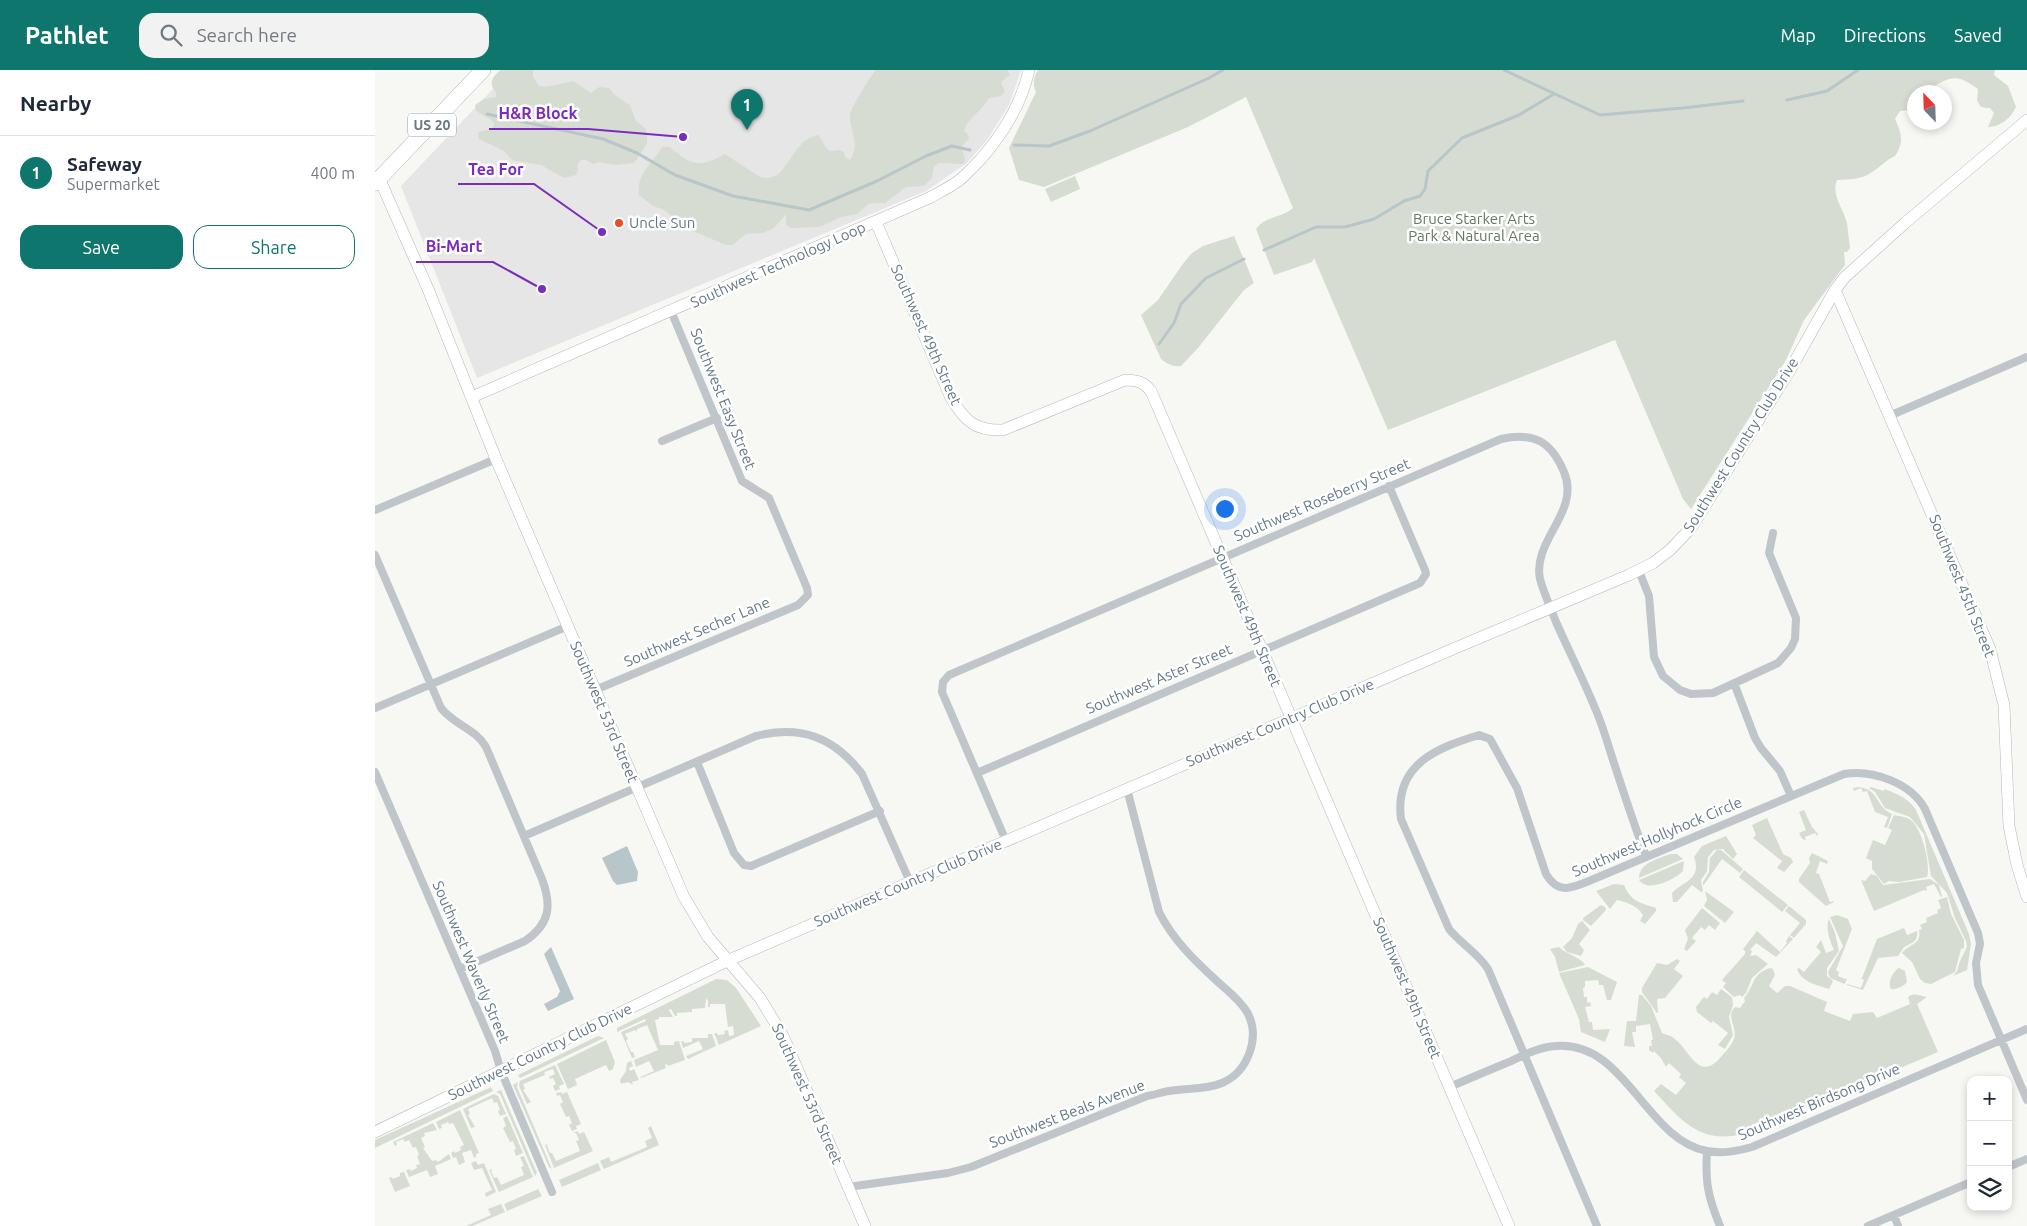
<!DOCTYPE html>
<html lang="en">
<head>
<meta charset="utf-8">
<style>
	:root { --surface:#fff; --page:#f2f2f3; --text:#1f2937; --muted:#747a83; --line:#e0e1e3; --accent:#0f766e }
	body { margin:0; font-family:Ubuntu,sans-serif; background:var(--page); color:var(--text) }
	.controls { position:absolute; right:15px; bottom:15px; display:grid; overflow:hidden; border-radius:10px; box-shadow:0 2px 8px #0003 }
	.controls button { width:45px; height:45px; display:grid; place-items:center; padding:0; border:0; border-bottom:1px solid var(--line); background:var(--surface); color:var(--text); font:25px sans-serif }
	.compass { position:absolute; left:1532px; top:15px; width:45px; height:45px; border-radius:50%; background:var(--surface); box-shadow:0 2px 8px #0003; rotate:337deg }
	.you { position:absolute; left:849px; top:438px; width:18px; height:18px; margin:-12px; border:4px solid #fff; border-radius:50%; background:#1a73e8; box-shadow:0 0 0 8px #1a73e833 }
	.badge { display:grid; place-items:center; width:32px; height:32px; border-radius:50%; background:var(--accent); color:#fff; font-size:16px; font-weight:700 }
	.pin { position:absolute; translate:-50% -41px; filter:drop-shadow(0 1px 2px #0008) }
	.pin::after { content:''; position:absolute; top:26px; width:18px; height:15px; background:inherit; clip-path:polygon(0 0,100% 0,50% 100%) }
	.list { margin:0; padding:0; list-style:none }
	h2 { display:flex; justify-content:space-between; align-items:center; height:65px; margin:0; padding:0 20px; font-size:21px }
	h2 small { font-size:16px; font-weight:400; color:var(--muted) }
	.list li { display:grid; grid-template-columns:32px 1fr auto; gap:15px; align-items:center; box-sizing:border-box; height:75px; padding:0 20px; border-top:1px solid var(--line) }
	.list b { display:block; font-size:19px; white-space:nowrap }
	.list p { margin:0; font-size:16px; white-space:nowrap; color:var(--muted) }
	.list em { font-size:16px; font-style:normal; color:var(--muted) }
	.actions { display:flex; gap:10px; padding:15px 20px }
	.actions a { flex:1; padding:11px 0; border:1px solid var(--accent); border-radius:15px; text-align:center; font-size:18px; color:var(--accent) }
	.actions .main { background:var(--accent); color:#fff }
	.icon { flex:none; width:28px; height:28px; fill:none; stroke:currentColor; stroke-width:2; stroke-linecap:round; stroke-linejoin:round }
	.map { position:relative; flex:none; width:1652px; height:1156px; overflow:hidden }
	header { display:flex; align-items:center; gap:30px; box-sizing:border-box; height:70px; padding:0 25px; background:var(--accent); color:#fff }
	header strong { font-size:24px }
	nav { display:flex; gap:28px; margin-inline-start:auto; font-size:18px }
	.search { width:350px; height:45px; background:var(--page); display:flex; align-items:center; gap:12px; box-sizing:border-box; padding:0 18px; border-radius:15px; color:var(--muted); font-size:19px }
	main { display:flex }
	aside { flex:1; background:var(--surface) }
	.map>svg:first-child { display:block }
</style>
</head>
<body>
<header>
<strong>Pathlet</strong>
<div class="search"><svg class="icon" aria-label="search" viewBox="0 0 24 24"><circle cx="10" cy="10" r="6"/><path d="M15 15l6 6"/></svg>Search here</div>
<nav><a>Map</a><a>Directions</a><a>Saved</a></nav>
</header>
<main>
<aside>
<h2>Nearby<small></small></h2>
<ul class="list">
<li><span class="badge">1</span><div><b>Safeway</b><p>Supermarket</p></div><em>400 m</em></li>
</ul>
<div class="actions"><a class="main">Save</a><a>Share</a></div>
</aside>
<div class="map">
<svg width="1652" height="1156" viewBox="0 0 1652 1156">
	<rect width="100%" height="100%" fill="#f7f7f4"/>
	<!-- built -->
	<path fill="#e5e6e5" d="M136,0H646L634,35L612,70L592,93L551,121L102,308L26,116Z"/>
	<!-- green -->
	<path fill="#d7dcd3" d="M126,0H158V7L164,16C174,18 187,13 198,11L216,23L224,17L234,18L241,26L255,35L261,51L270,58L272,63V74L259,93L241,95L224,92L218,94L211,90H206L202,95L203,100L201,105L189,108L166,95L137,90L129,81L104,69L103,63L107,61L118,59L119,53L115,49L101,41L100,35L109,29L121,27V22C113,14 117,6 126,0Z
		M501,0H632L635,5L626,12L630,22L626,26L614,28C607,41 592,49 589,61L593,64L594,70L589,73L587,78L590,89L588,94L564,93L559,96L557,108L549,116L531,117L510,133H498L492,135L482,144L466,147L444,157L416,158L411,155V144L399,158L388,163L371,164L357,175H351L313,159L289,140L278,136L264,125C261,104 278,93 287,77H295C316,96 325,98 350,84L385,107C414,115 414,70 443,65C449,70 448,77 455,81L464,80L469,82L470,87L475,90C486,74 474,61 475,44C476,38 496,5 501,0Z
		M663,0H1620L1619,5L1633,16L1641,37C1636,48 1625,57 1613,57L1619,43L1615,38H1610L1605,36L1602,30L1603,19C1588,9 1582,4 1565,13C1560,16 1555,18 1552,22H1540L1539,35L1536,40L1525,41L1520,49C1527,64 1529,72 1520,86C1509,91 1507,96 1497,102C1487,110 1474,109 1462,110C1456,125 1468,138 1472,153C1473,161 1474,170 1475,178L1472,182H1469L1470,195L1429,250L1411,290L1316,439L1308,429L1240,270L1013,360L939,188L937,192L899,205L881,159C890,146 907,148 918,138L871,27L813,57L669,117L644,110L634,78L661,22C657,14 659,7 663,0Z
		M700,106L705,119L676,132L670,119Z
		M859,166L879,213L869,220L823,278L806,296C798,297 792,294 786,289L766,245L783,230L807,195L817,183L828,176Z
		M1484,717C1505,720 1499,735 1517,744L1512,758L1509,757L1513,747L1500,742L1492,721L1488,722L1486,718L1479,721L1478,718Z
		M1496,717L1509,721V719C1523,724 1533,728 1541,740L1594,864L1596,874L1592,900L1578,906L1582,901L1585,891L1592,877L1591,871L1580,848L1572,823L1556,806L1549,764L1535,747L1510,738L1500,722L1494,718Z
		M1429,740L1437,757L1443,764L1442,766L1440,763L1430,767L1431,770C1427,770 1426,767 1424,763L1431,760L1424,742Z
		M1519,745C1524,746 1533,747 1537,751C1547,760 1556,795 1552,807L1524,812L1514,811L1509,814L1497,799V791L1491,788L1498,770L1510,775L1517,760L1513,758Z
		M1392,748L1408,784L1416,788L1418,792L1409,802L1402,798L1407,791L1378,768L1381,765L1377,755Z
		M1351,766L1362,784L1358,789L1348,779L1339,780L1333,787L1332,801L1326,810L1328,821L1326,822L1317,815L1302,832H1298L1297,823C1309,811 1327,809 1319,787L1327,776Z
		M1342,780H1346L1368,799L1365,803L1347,789L1328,816V812L1334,802L1335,788Z
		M1437,783L1453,791L1452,794L1445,791L1441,803L1444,804L1455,832L1458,831L1459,832L1451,836L1424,812V809L1435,793L1434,788Z
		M1295,784H1302L1308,789L1264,808C1264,793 1283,789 1295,784Z
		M1309,791L1308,801C1299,810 1273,823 1264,810Z
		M1369,800L1413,835L1407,842L1364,807Z
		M1496,804L1502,806L1508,815L1555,809L1564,815L1567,826L1566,827L1559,814L1551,817L1552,821L1549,820L1499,841L1486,810L1490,811Z
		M1239,814L1249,815C1256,832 1266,833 1281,838V841L1270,854L1265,851L1268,845C1261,835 1254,833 1242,830L1235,839L1221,821Z
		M1330,821L1359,842L1350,853L1329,836L1332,830Z
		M1572,827L1576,844L1589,870V878L1586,879L1580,902L1556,914L1550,913L1545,909L1537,892L1527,883C1534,874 1547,875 1544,860L1547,859L1545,855L1552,852L1551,848L1563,843L1562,840L1566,838L1563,830Z
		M1226,835L1230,837L1231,840L1216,856L1208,850V848Z
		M1414,836L1431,850V854L1419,868L1415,865L1425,853L1410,841Z
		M1327,838L1345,853L1340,860L1334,855L1330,860L1326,857L1317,868L1321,871L1312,881L1309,879L1313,869L1310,860Z
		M1462,845L1473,849L1477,859L1461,900L1464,902L1463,906L1470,909L1472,908L1470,914L1455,908L1453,902L1468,876L1455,847Z
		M1454,849L1460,863L1464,881L1452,898V906L1458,911L1454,919C1442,915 1426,912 1422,899L1424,898L1429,902L1446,882L1441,877L1446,870L1451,883L1459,880C1455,871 1450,858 1454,849Z
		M1207,851L1215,860L1204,874L1209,880L1206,886L1192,882L1188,877L1197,868L1203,854Z
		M1529,858L1532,865L1542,861C1543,871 1539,872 1531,876C1527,878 1526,883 1523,886L1503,888L1488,920L1472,915V914L1486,918L1489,910L1485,908H1487L1502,869Z
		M1382,861L1405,882L1412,873L1411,871L1414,866L1418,869L1401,887L1381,873L1375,880L1377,881L1375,886L1381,885L1393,894L1377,908L1371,923L1367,927L1365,925L1359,927L1348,917L1351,913L1347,910L1370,884V881L1368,879Z
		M1184,877C1192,885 1206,887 1210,895L1184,902L1180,887L1175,879Z
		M1302,889L1305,891L1299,899L1308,906L1290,928L1282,929L1283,943H1282L1267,922V918L1282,893L1292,895Z
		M1213,897L1242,912L1236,930H1232L1228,915H1224L1223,910L1210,911V917L1208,918L1209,927H1212V933L1215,932L1216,936L1210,937L1214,952H1217L1218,960L1235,959L1230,972L1206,962L1204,949L1184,903Z
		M1395,898L1398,899L1400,905L1394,916L1402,923L1410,916H1415L1452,932L1449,941L1475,951L1478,944L1498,942L1502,948L1535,934L1533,927C1539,922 1545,926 1552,927L1542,934L1563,982L1371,1063C1326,1076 1307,1051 1279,1021L1286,1014L1301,1025L1311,1013L1304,1007L1306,1004L1294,993L1291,997L1286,988L1279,981L1278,983L1274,980V976H1277L1276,970H1278L1275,954L1261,956V962H1257L1260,977L1249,976L1252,951H1261L1264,925H1267L1276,936L1287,963C1292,965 1298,966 1301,970C1314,980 1324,1012 1345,988C1350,982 1356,976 1359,969C1363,957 1350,947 1360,937L1365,938L1370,931L1369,928C1380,916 1376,904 1395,898Z
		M1524,898L1530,901L1532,912C1529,916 1522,920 1516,919C1512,913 1518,901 1524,898Z
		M341,909L352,910L361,918L386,956L344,975L339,963H342L343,965L350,964L349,961L353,960L354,966L359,965L358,956L353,957L350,934H335V937H333V930L331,929L330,938L317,939V942L302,943V946H300L296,939L294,940L298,947H284V949L280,950L285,975H299V972L304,971L310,990L293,996L292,994L290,995L291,998L266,1008L265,1007L279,1001L274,991L261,997L259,990L283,980L272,955L262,959V962L260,960L250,964L253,969L251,971L256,982H258L260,987L257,988L246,962L271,951L270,949L242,962V958Z
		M1346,919L1357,927L1358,935L1354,947L1358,965L1350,979L1343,975L1353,963L1338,951L1336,953L1322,942L1321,937L1329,927L1332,929L1337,922L1342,925Z
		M333,964H337L341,976L313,989L311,986L328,979L324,971L308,978L306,971H309V973L317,972V968H333Z
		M223,966L229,968L145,1008L143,1005Z
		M231,970L240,992L238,999L234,1001L231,995L200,1009L202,1015L193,1019L182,994Z
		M256,991L258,996L254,998L255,1001L259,999L264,1010L257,1012L258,1015L253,1012L246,1014L245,1010L251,1001L252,993Z
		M180,995L189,1014L184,1016L185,1019L180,1021L178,1016L181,1014L178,1008L175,1009L174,1007L180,1004L178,999L169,1002L170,1005L148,1014L150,1019L148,1020L156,1032L152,1034L144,1016L145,1011Z
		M143,1012L142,1017L177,1099L174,1097L138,1015Z
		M116,1017L118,1021L0,1078V1070Z
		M126,1020L162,1103L160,1106L125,1024L121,1022Z
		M186,1022L187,1024L192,1022L206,1054L201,1056L202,1059L197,1061L194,1055L197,1053L194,1046L191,1047L185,1034L188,1032L185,1025L182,1026L181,1023Z
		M119,1024L123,1026L131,1044L125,1046L123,1041L125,1040L122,1032L119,1033L117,1028L93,1039L95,1044L93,1045L100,1057L96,1058L88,1039Z
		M85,1040L104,1083L101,1084V1087L99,1088L96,1080L87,1083L90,1092L84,1095L81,1087L78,1088L76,1083L79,1081L80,1083L86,1080L85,1077L89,1075L78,1053L74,1054L73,1052L66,1055L67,1058L64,1059L61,1052Z
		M132,1046L148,1083L141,1086L139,1080L141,1079L138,1071L135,1072L128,1058L131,1056L128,1048Z
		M58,1053L62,1060L49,1063L50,1066L46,1068L50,1077L48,1078L57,1091L61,1090L63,1092L74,1084L76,1089L60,1096L63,1104L55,1107L52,1100L34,1107L31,1100L35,1099L36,1101L42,1098L41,1095L45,1094L42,1086L44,1085L41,1077L38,1078L34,1070L30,1072L28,1069L21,1072L22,1075L20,1076L18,1072Z
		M276,1056L284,1075L229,1099L225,1091L234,1087L236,1092L272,1077L270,1071L277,1068L273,1058Z
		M203,1061L204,1064L209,1062L218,1081L179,1098L170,1075L173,1074L172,1076L175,1083H177L181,1091L205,1081L201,1071L204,1070L201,1063H198Z
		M149,1086L158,1107L124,1122L114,1100L118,1099L116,1101L119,1108L122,1107L126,1115L149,1105L146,1097L149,1096L145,1087Z
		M101,1091L103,1095L109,1093L121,1122L111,1127L110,1123L117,1120L107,1098L99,1100L96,1093Z
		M223,1093L226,1100L187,1117L184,1110Z
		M29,1102L35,1116L20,1122L14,1108L17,1107L18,1109L25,1106V1103Z
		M163,1119L167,1126L132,1141L129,1134Z
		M126,1134L130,1142L97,1156H91L116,1145L113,1139Z"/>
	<!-- water -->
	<path fill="#b8c5c9" d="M252,776L263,802L262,811L242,815L238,811L227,788Z
		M176,877L199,929L173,941L169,934L182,927L185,921L169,884Z"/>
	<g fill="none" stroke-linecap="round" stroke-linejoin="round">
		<!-- stream -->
		<path stroke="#b8c5c9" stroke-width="3" d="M1129,0L1225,45L1308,38L1368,31
			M1412,30L1452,21L1483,0
			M112,44L228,69L262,83L300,105L358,126L434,140L502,111L551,86L577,76L595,80
			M639,75L674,76L715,61L834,8L848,0
			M889,180L941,157H970L999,149L1029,131L1045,126L1050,119L1053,101L1087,68L1144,45L1179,24
			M784,274L799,253L806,234L831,208L869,189"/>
		<!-- secondary casing -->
		<g stroke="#b2b9bd" stroke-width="12">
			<path id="secondary" d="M4,108L53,219L121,389L309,827L333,867L385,928L408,966L490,1156
				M501,152L576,328C590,351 600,361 628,360L750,310C762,310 769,312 776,321L1134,1156
				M1460,220L1615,579L1629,635L1634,756L1642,795L1652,827
				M97,327L554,128C565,122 578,116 587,108C618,80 645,41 654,0
				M0,1062L354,890L1078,579L1254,505L1278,493L1295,480L1316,458L1415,300L1460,220L1470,207L1530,153L1652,50"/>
		</g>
		<!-- highway casing -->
		<g stroke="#b3b8bb" stroke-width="16">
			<path id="highway" d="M0,113L108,0"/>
		</g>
		<!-- street -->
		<path stroke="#c0c5c9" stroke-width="8" d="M1514,346L1652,287
			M287,371L342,348
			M0,440L121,389
			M0,485L66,638C79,655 100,658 111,677L167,809C177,836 175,854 150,871L85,899
			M1264,501L1274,526L1279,587L1288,606L1305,620L1316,624L1338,623L1403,593L1416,578L1420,569L1421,548L1394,483L1398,463
			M1359,613L1380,668L1386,678L1405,701L1416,726
			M220,620L423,535L433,525L432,518L394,428L367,411L296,241
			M0,638L193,556
			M322,692L359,783L369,795L376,796L505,741
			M0,702L120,981L126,1001L177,1122
			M602,703L1045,513L1051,504L1050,500L1014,416
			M149,766L381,666C426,655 459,667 487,704L535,812
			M631,771L567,622L568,612L574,605L1126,369C1159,362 1176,371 1189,402C1206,442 1157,470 1165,509C1169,524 1176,538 1181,552C1194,581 1208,609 1220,638C1228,656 1233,675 1239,693C1249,724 1259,755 1271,786
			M1074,1017C1094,1009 1114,1000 1134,992C1149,985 1164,977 1181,976C1250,970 1271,1070 1332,1081C1348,1084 1362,1081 1377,1077L1652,959
			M1332,1081C1330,1112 1333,1127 1345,1156
			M1633,1097L1652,1089
			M473,1117L573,1103L596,1097L772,1026C779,1025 787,1022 794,1021C811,1018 831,1020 847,1013C873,1002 886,967 872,942C865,930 853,921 843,912C820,891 798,870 784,842L752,719
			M1519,1145L1523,1156
			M1222,1156L1113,899C1103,883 1086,874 1074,859L1026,749C1019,695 1061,678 1104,665L1115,669L1142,718L1171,804C1183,824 1195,819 1214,811L1469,704C1497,699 1536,713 1550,739L1603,863L1605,874L1601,893L1603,915L1652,1030
			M1493,1156L1596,1112"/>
		<!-- secondary -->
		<use href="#secondary" stroke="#fff" stroke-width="11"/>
		<!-- highway -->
		<use href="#highway" stroke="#fff" stroke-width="15"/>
	</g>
	<!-- markers -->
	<circle fill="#ea4f21" stroke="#fff" stroke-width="2" cx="244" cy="153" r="5"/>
	<g text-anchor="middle" stroke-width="5" stroke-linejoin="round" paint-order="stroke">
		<!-- shield labels -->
		<rect fill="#fff" stroke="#93a0aa" stroke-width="1" x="33" y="43.5" width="48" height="23" rx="4"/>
		<g font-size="14" font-weight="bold" fill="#657886">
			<text x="57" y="60">US 20</text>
		</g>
		<!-- park labels -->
		<g font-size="15" fill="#657860" stroke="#fff">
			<text x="1099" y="154">Bruce Starker Arts<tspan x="1099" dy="17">Park &amp; Natural Area</tspan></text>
		</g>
		<!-- poi labels -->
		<g font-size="15" fill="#657886" stroke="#fff" text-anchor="start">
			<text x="254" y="158">Uncle Sun</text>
		</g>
		<!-- street labels -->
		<g font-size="15" fill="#657886" stroke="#fff">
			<text transform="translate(403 195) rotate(-24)" y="5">Southwest Technology Loop</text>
			<text transform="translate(551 265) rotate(66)" y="5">Southwest 49th Street</text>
			<text transform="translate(348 329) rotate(68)" y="5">Southwest Easy Street</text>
			<text transform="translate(1366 375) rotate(-58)" y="5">Southwest Country Club Drive</text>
			<text transform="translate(947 430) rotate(-23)" y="5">Southwest Roseberry Street</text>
			<text transform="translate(1587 516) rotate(68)" y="5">Southwest 45th Street</text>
			<text transform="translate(872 546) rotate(67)" y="5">Southwest 49th Street</text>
			<text transform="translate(322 562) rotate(-23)" y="5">Southwest Secher Lane</text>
			<text transform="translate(784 609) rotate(-23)" y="5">Southwest Aster Street</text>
			<text transform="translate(229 642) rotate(67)" y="5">Southwest 53rd Street</text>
			<text transform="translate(905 653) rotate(-23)" y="5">Southwest Country Club Drive</text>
			<text transform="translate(1282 767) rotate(-23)" y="5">Southwest Hollyhock Circle</text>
			<text transform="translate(533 813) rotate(-23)" y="5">Southwest Country Club Drive</text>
			<text transform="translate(96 892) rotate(67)" y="5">Southwest Waverly Street</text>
			<text transform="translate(1032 918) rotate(67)" y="5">Southwest 49th Street</text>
			<text transform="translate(165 982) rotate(-26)" y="5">Southwest Country Club Drive</text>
			<text transform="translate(432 1024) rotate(66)" y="5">Southwest 53rd Street</text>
			<text transform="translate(1444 1032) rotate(-23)" y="5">Southwest Birdsong Drive</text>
			<text transform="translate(692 1044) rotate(-21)" y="5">Southwest Beals Avenue</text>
		</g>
	</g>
	<!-- callouts -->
	<path fill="none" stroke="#7b2cbf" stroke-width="2" d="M308 67L213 59H114M227 162L159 114H83M167 219L118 192H41"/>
	<g fill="#7b2cbf" stroke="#fff" stroke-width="2">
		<circle cx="308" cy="67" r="5"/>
		<circle cx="227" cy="162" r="5"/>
		<circle cx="167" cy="219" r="5"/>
	</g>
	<g font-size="16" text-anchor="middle" font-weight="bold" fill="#7b2cbf" stroke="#fff" stroke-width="5" stroke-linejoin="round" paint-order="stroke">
		<text x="163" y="49">H&amp;R Block</text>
		<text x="121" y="105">Tea For</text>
		<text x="79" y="182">Bi-Mart</text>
	</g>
</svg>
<div class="controls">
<button>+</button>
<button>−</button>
<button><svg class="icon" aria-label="layers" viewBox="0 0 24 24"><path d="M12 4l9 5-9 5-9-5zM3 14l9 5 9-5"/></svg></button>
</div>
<svg class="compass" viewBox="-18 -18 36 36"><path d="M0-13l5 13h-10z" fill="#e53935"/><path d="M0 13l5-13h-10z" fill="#747a83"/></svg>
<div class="you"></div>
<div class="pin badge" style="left:372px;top:60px">1</div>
</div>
</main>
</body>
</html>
